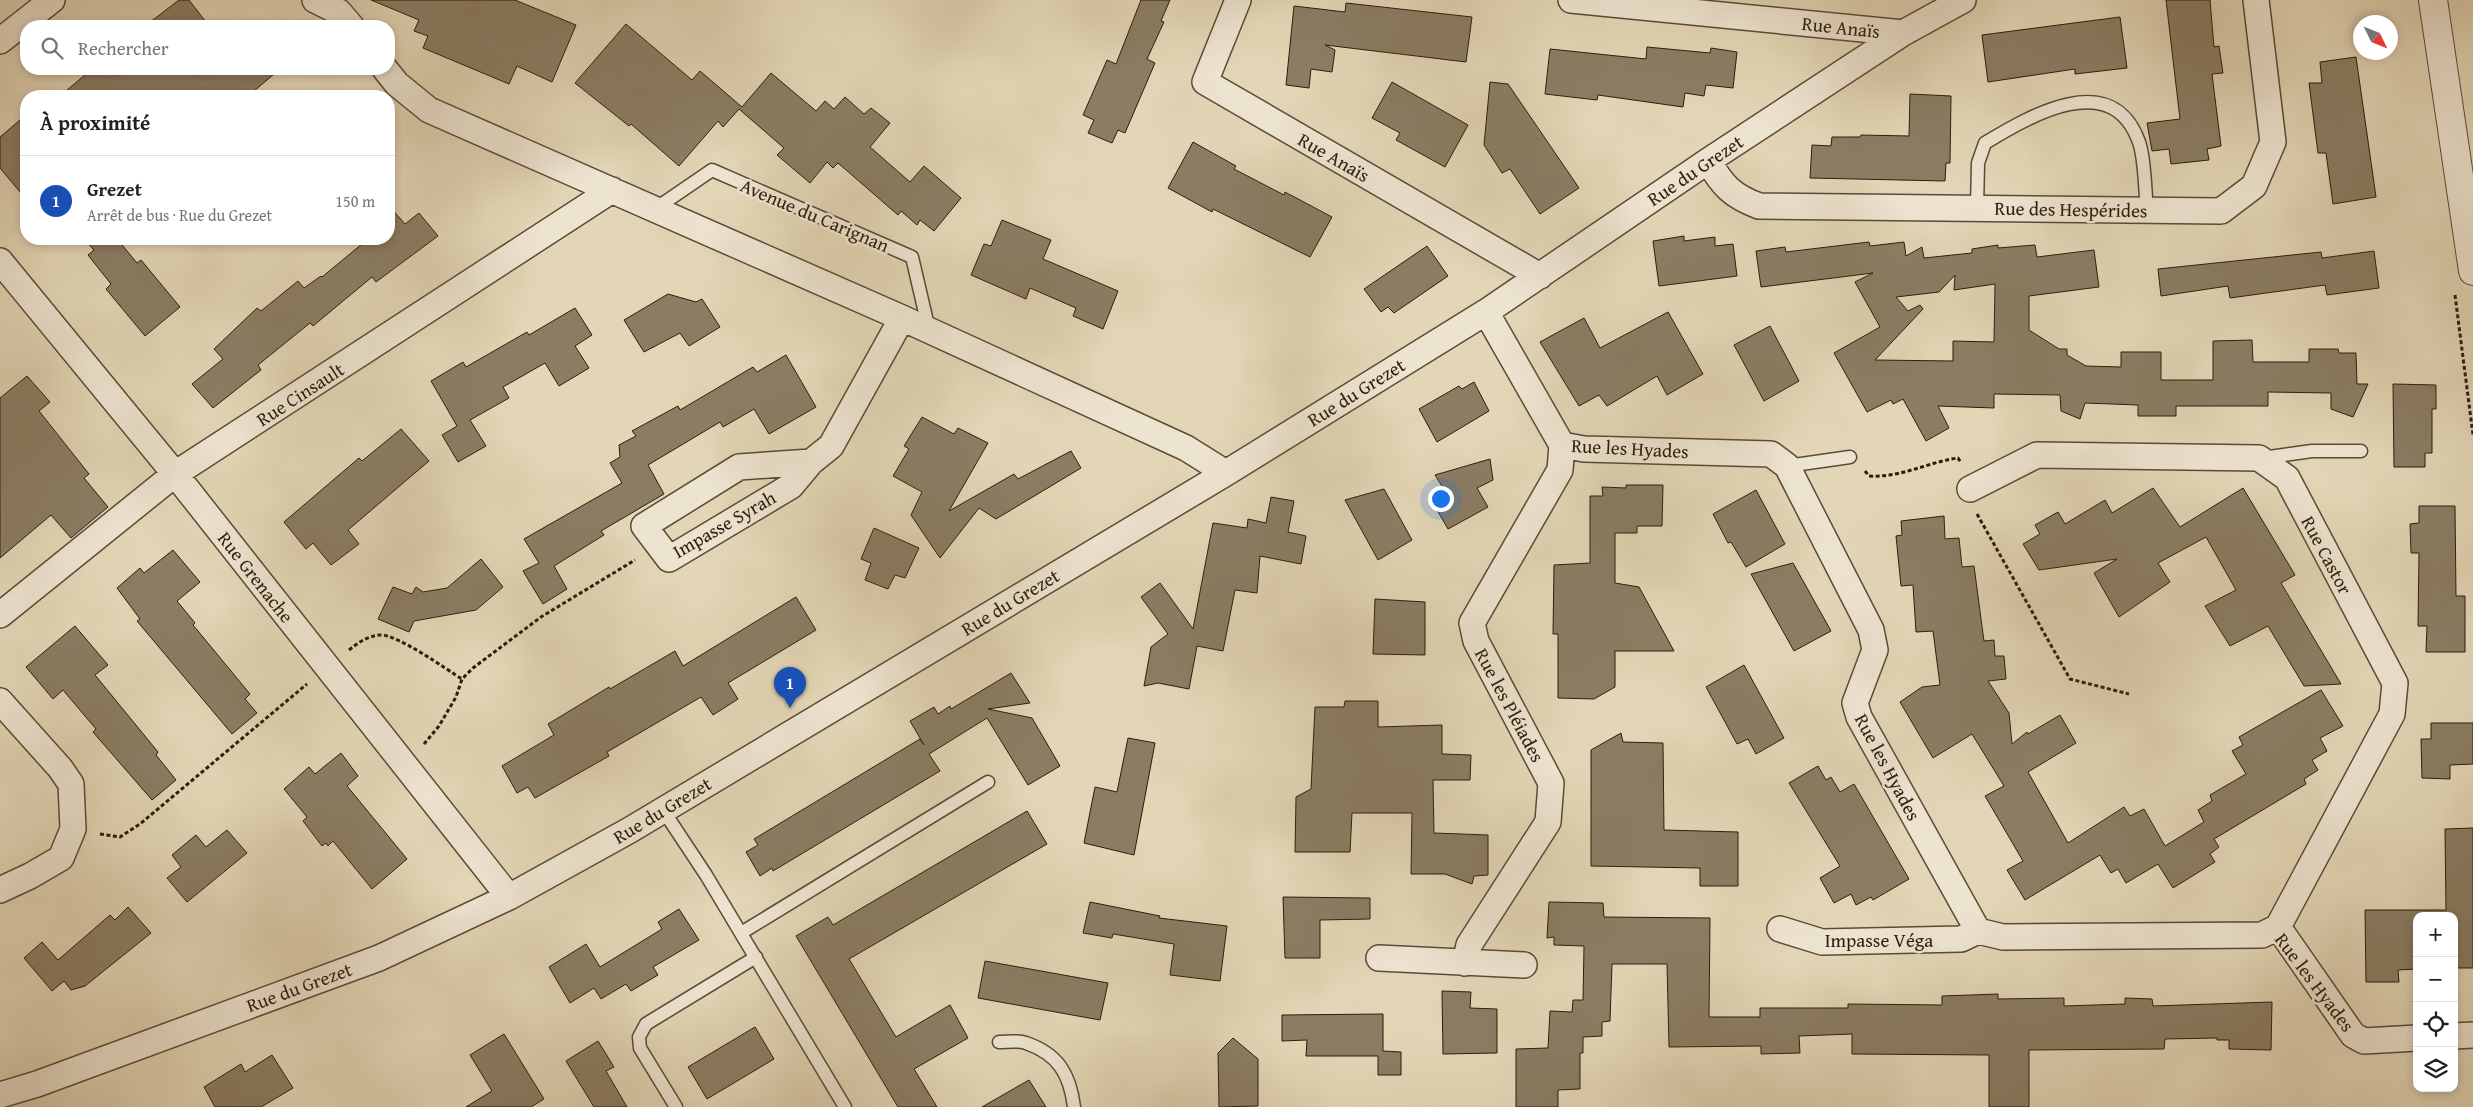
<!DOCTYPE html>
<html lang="fr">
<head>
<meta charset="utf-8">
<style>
	:root { --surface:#fff; --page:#f6f6f6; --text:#202124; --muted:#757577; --line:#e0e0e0; --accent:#ea580c }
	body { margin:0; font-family:"Gentium Book Plus",serif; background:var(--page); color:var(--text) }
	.controls { position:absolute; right:15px; bottom:15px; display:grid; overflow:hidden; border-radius:10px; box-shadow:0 2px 8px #0003 }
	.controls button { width:45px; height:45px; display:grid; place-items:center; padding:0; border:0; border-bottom:1px solid var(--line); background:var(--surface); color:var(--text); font:25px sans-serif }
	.compass { position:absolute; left:2353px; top:15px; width:45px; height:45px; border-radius:50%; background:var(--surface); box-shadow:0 2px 8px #0003; rotate:133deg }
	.you { position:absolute; left:1440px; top:498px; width:18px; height:18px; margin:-12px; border:4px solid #fff; border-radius:50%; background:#1a73e8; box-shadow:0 0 0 8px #1a73e833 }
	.badge { display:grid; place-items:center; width:32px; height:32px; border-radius:50%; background:var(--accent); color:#fff; font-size:16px; font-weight:700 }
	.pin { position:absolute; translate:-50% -41px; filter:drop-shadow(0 1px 2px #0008) }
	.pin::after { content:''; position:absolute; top:26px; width:18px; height:15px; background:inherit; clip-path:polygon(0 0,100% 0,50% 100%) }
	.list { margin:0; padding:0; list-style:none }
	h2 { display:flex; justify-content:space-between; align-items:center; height:65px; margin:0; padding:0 20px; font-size:21px }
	h2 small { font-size:16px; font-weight:400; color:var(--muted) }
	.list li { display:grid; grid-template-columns:32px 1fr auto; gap:15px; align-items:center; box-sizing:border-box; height:90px; padding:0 20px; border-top:1px solid var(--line) }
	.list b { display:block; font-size:19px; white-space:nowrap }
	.list p { margin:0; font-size:16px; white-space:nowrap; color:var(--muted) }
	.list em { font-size:16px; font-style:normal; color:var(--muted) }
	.icon { flex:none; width:28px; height:28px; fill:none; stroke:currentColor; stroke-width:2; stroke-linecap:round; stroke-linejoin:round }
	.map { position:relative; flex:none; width:2473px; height:1107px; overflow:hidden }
	.search { position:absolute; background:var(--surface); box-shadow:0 2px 8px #0003; left:20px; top:20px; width:375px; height:55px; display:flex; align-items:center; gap:12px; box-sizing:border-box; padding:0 18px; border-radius:20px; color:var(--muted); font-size:19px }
	.panel { position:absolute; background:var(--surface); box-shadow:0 2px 8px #0003; left:20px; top:90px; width:375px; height:155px; border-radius:20px }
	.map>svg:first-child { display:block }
</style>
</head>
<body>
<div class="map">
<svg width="2473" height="1107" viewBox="0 0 2473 1107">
	<rect width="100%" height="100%" fill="#e3d6b6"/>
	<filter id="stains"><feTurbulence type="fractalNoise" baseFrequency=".004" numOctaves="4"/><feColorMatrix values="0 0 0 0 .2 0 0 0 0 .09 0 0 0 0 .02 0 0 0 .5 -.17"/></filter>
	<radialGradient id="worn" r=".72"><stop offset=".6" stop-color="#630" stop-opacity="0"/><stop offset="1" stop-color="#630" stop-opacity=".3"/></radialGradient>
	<!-- building -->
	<path fill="#8b7d64" stroke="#2c1d0b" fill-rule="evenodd" d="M179,0H189L209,26H145Z
		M371,0H515L576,25L552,82L517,66L509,84L423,48L428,36L414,31L419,20Z
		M1141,0H1170L1161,21L1164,22L1147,59L1155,63L1125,133L1118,130L1112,143L1088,133L1094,120L1083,115L1107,60L1116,64Z
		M2166,0H2210L2214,47L2219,46L2223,73L2212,74L2221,146L2207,149L2209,160L2171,164L2169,149L2152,151L2147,123L2180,119Z
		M1346,3L1472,17L1466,62L1325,45L1335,50L1332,72L1311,69L1309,88L1286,85L1294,6L1345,12Z
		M2120,17L2127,68L2075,74V69L1988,82L1982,35Z
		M626,24L692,80L700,71L742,107L771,73L816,111L825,101L834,109L845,97L864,114L871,108L890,123L870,147L910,182L924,166L961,198L934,231L920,220L917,225L901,211L898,215L838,163L833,168L827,162L810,183L777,155L784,148L739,109L723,127L718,121L679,166L631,124L629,126L575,83Z
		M1647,47L1710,53L1711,48L1737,52L1733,88L1706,85L1704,96L1685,93L1683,107L1598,95L1597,100L1545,94L1550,49L1646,59Z
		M2356,57L2376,197L2333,204L2326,153H2318L2309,83H2322L2320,62Z
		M92,69H280L248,96H60Z
		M1392,82L1468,125L1445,167L1396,140L1400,133L1372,118Z
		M1490,82L1508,84L1579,188L1540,214L1510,169L1502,173L1484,145Z
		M1910,94L1951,96L1950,163H1946L1945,181L1810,178L1812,145L1831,146L1832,137H1860L1861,135L1909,136Z
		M26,115V199L0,168V137Z
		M1193,142L1236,166L1234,169L1284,195L1285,192L1332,217L1310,257L1213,209L1212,212L1168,188Z
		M389,206L405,224L419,213L438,236L376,282L372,277L313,326L310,323L258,365L261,370L213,408L192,384L223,359L214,349L257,308L261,311L298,281L304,288L321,276L322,277L368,239H389Z
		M1002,220L1051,240L1043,259L1118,291L1103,329L1073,316L1076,308L1030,288L1026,299L971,275L984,244L991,246Z
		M1684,236V241L1715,237V246L1733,244L1737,276L1659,286L1653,241Z
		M84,239H117L137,263L141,260L180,307L145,336L106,289L111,284L88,255L94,250Z
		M1869,242L1870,246L1904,242L1906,256L1922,247L1924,258L1972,253V249L1998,245V248L2035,245L2037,257L2094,250L2099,287L2029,296V330L2059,349H2067V355L2086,366L2121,367V352H2161V380H2213V341L2252,340L2253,362H2309V349H2338L2339,353H2356L2357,384H2368L2353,417L2331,409V393L2268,392V406H2176V416H2138V405L2085,403L2080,419L2061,411L2060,395L1994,394V408L1938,406L1949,428L1926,441L1903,399L1893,404L1891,400L1867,412L1834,353L1880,327L1855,282L1873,273L1761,287L1756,251L1785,247L1786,252ZM1955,275L1954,290L1995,284L1994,342L1953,341V361L1875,360L1923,309L1920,305L1908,311L1896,297L1939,292Z
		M1427,246L1448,276L1394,313L1388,307L1381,312L1364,289Z
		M2374,251L2379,288L2327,295L2325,285L2230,298L2228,286L2161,296L2158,269L2321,252L2322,258Z
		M668,294L696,302L702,299L720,327L689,346L680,333L644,352L624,320Z
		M575,308L592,335L575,346L589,368L559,386L545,363L503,387L509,398L470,420L486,446L458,462L442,435L457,426L431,381L463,362L466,367L527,332L529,335Z
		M1668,312L1703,374L1667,395L1657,376L1607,406L1599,395L1579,406L1540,342L1584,318L1600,348Z
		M1770,326L1799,381L1764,401L1734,345Z
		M786,355L816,407L769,434L754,409L723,427L720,422L648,465L664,494L601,531L604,535L554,566L567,589L543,604L523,571L539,563L524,539L622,483L610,463L620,457L619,445L636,436L632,431L678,406L680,410L753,367L757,372Z
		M27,376L50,402L39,411L89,474L84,478L108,507L71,538L51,515L0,558V398Z
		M1474,382L1489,411L1437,442L1419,409L1459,386L1462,389Z
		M2393,384L2436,385V409H2432V453H2425V467H2394Z
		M922,417L954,434L958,428L988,443L949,511L1014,474L1018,479L1071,451L1081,468L996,519L979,508L940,558L911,515L922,492L893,476L909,449L904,446Z
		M401,429L429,461L348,530L359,544L331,565L313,543L306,549L284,522L359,458L362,461Z
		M1490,459L1493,480L1477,488L1488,507L1448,529L1433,503L1447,494L1435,475Z
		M1626,485H1663L1662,526H1637V533H1615V583L1639,587L1674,651H1615V687L1594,699L1558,698V634H1553L1554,565L1590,563V496H1603L1602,487L1626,488Z
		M2153,488L2180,527L2243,488L2295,575L2281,583L2341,684L2304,686L2268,626L2230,646L2205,606L2236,590L2206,537L2158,563L2170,582L2119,617L2094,573L2117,559L2039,570L2023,544L2040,534L2035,525L2058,512L2065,524L2105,500L2112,513Z
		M1384,489L1412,540L1378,560L1345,500Z
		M1756,490L1785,544L1746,567L1731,542L1728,543L1713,514Z
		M1271,497L1294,501L1288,532L1306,536L1301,564L1260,556L1257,593L1235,590L1223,651L1197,646L1189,689L1158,683L1144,686L1151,647L1168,634L1141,597L1160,583L1193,629L1213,523L1247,528L1248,519L1266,523Z
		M2419,506H2455L2456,596H2465V652H2426L2427,626H2418L2419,553H2411L2410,524L2419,523Z
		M1944,516L1945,539L1959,538L1962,567L1974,566L1984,641L1994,640L1995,656H2004L2006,679L1988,681L2009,713L2012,744L2027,732L2028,734L2060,715L2076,743L2028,772L2068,843L2124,807L2130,816L2144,809L2165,846L2204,822L2198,810L2212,801L2210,795L2246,774L2232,751L2243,745L2239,737L2321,690L2343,726L2320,738L2327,751L2312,760L2318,770L2304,779L2306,784L2214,839L2219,847L2210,854L2215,862L2173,888L2158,864L2126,883L2118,869L2111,873L2100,855L2025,900L2007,870L2023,861L1985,796L2004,786L1972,734L1933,758L1900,702L1922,687L1940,685L1933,631L1916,632L1913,585L1901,586L1896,536L1902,535L1901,521Z
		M874,528L919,548L905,578L895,575L888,589L865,580L871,563L861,559Z
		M173,550L200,582L177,601L195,623L193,625L250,694L245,699L257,713L232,734L137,621L140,619L117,588L140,568L144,573Z
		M481,559L503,587L476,610L414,621L409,632L378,619L393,587L412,594L416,587L423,592L447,588Z
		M1793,563L1831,631L1794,651L1751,574Z
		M796,597L816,630L728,683L738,699L713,715L701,697L607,752L609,756L535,798L528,787L517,793L502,766L554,735L548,724L609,687L610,689L675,651L683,666Z
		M1375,599L1425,602V655L1373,654Z
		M75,626L108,665L95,675L158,752L156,755L176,780L152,800L93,732L96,729L63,690L53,699L26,667Z
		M1744,665L1784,738L1756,754L1748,739L1737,744L1706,687Z
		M1011,673L1030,703L988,709L1032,718L1060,766L1028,785L987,718L929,754L940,771L773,871L772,868L760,876L746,852L758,845L754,839L920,739L924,745L910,721L934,707L938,714L950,706L951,709Z
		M1345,701H1378V727L1442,725V754L1471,755L1470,780H1433L1434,833L1488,835V875L1474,876L1472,884L1445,874H1411L1412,813H1352L1350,852H1295L1296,797L1311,789L1315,707H1344Z
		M2431,723H2473V764L2450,765V779L2422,778L2421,739H2431Z
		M1621,733L1623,742L1663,743L1664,830L1738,832V886H1700V868L1591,866V750Z
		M1128,738L1155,743L1134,855L1084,843L1095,787L1117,792Z
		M341,753L358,776L347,786L407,859L372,889L333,841L328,846L326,843L322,846L303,821L307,817L284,789L309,767L315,774Z
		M1818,766L1826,780L1831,777L1840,792L1854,784L1909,879L1873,900L1871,897L1856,905L1851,894L1834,903L1820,878L1840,866L1789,783Z
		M1027,811L1047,844L849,959L896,1037L950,1005L968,1038L914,1069L937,1107H898L796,936L828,917L833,925Z
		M2473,828V968H2454V916H2417V969L2398,970L2399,982H2366L2365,910H2446L2445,829Z
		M227,830L247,853L187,902L167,878L181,867L172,855L196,835L206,847Z
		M1283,897L1370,898V919L1320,920V958H1285Z
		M1090,902L1160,916L1159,918L1227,926L1220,981L1170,975L1174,944L1113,934L1112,938L1083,933Z
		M1549,902L1603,903L1604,917L1710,918L1709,1017H1760V1008H1848V1004L1942,1005V996L1998,994V999L2064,998V1006L2125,1004V998L2152,999L2153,1006L2272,1002L2271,1050L2229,1049V1040H2217V1038L2165,1039L2164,1049L2029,1050V1107H1989V1055L1852,1054V1034L1799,1036L1800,1053L1761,1054V1046L1669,1047L1667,964H1612L1610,1021L1602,1022V1036L1583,1037V1053H1580V1089L1558,1090V1107H1516V1049L1548,1048L1550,1011L1572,1012L1573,1000H1583L1584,946L1554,945V937L1547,938Z
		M128,907L151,933L85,986L71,990L64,981L52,991L24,958L42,942L58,960L110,915L115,920Z
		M679,909L699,940L653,967L658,975L631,991L626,984L601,999L594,988L570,1003L549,967L586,944L600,967L662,929L658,922Z
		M985,961L1108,983L1100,1020L978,998Z
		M1442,991L1471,992L1470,1008L1497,1009V1053L1443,1054Z
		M1383,1014V1051L1401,1052V1075H1378V1056H1306L1307,1040L1282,1041V1015Z
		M755,1027L774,1059L707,1099L688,1067Z
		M504,1034L544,1099L531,1107H466L492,1091L470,1055Z
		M1233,1038L1258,1059V1106L1219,1107L1218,1053Z
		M598,1041L614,1067L606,1071L627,1107H594L566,1061Z
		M272,1055L293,1088L261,1107H215L204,1087L241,1064L245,1072Z
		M1029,1080L1046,1107H982Z"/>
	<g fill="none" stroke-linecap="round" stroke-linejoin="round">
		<!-- service casing -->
		<g stroke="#5a4b36" stroke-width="15">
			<path id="service" d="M1977,208L1978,163L1985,143C2030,116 2112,67 2139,142C2145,158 2145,192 2147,210
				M655,209L712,170L912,257L929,330
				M2262,458L2312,451H2361
				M1787,466L1850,457
				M663,810L706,875L845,1107
				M741,933L988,782
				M999,1042C1007,1042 1018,1040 1026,1043C1058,1054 1070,1074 1074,1107
				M676,1107L640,1048L639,1037L646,1024L756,957"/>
		</g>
		<!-- minor casing -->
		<g stroke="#5a4b36" stroke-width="28">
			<path id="minor" d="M315,0L339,12L351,26
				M1238,0L1205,82L1540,276
				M1571,0L1903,33
				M0,41L52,0
				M385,69L397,84L429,110L902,318L1186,448L1226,473
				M1708,161C1723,186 1732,196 1759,206L2221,211L2254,186L2273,142L2256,0
				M0,261L175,474L509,897
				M1486,312L1562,445L1584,449L1771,454L1787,466L1871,630L1875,650L1855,703L1859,717L1978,931L2003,937L2262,935L2278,927L2353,1035L2364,1041L2417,1038
				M811,462L791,486L669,559L644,526L739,467L811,462L831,446L902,318
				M1970,489L2037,455L2259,458L2287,478L2395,683L2392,714L2278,927
				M0,615L175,474L612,190
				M0,701L60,768L71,784L73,829L61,858L30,876L0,890
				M1780,929L1822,942L1961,939L1978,931
				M1379,958L1524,965
				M1465,963L1469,945L1548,822L1551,783L1476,641L1472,623L1560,470L1562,445
				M2454,1036L2473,1035
				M0,1095L37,1084L379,958L509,897L630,830L1226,473L1486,312L1708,161L1903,33L1963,0"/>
		</g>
		<!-- tertiary casing -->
		<g stroke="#5a4b36" stroke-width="30">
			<path id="tertiary" d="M2433,0L2473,271"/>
		</g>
		<!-- path -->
		<path stroke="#2c1d0b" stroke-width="3" stroke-dasharray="4 2.5" stroke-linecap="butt" d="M2455,295L2473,435
			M1865,471L1869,476C1901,478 1928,462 1958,458L1961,463
			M1977,514L2070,679L2129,694
			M349,650C358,643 367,636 380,635C397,634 446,669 462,679
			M424,744L439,726L456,697L462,679L473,668L541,617L635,560
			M100,834L120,837L140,824L307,684"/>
		<!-- service -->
		<use href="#service" stroke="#ede4d0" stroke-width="12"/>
		<!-- minor -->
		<use href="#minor" stroke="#ede4d0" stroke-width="25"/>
		<!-- tertiary -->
		<use href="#tertiary" stroke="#ede4d0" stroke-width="28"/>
	</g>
	<g text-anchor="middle" stroke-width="5" stroke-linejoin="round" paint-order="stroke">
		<!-- street labels -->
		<g font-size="19" fill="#2c1d0b" stroke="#ede4d0">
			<text transform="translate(1841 27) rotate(6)" y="7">Rue Anaïs</text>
			<text transform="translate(1334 157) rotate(30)" y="7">Rue Anaïs</text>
			<text transform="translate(1695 170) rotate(-34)" y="7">Rue du Grezet</text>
			<text transform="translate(2071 209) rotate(1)" y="7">Rue des Hespérides</text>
			<text transform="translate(815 215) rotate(23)" y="7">Avenue du Carignan</text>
			<text transform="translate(1356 392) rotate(-32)" y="7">Rue du Grezet</text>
			<text transform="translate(300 394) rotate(-33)" y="7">Rue Cinsault</text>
			<text transform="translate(1630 448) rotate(3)" y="7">Rue les Hyades</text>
			<text transform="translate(724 524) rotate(-30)" y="7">Impasse Syrah</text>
			<text transform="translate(2327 555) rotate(62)" y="7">Rue Castor</text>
			<text transform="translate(256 577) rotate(52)" y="7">Rue Grenache</text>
			<text transform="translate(1010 602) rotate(-31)" y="7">Rue du Grezet</text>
			<text transform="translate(1510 705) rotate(62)" y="7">Rue les Pléiades</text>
			<text transform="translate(1888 767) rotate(62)" y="7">Rue les Hyades</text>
			<text transform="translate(662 810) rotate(-31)" y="7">Rue du Grezet</text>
			<text x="1879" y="947">Impasse Véga</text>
			<text transform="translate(2315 982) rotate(53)" y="7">Rue les Hyades</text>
			<text transform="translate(299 987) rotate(-20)" y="7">Rue du Grezet</text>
		</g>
	</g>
	<rect width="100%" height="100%" filter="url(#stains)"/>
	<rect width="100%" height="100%" fill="url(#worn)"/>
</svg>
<div class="controls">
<button>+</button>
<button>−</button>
<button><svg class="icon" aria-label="locate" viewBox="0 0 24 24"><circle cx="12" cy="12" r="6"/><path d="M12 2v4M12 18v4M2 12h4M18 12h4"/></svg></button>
<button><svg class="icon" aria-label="layers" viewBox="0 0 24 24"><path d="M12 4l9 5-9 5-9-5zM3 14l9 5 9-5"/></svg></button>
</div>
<svg class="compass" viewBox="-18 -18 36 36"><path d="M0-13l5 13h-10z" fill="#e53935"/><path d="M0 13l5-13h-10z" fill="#757577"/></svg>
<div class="you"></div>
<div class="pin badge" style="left:790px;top:708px;background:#1a4fb4">1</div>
<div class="search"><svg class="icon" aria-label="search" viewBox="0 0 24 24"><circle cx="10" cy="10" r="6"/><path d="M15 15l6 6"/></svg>Rechercher</div>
<section class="panel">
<h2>À proximité<small></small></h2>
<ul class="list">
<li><span class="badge" style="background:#1a4fb4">1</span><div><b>Grezet</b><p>Arrêt de bus · Rue du Grezet</p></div><em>150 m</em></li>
</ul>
</section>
</div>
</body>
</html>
